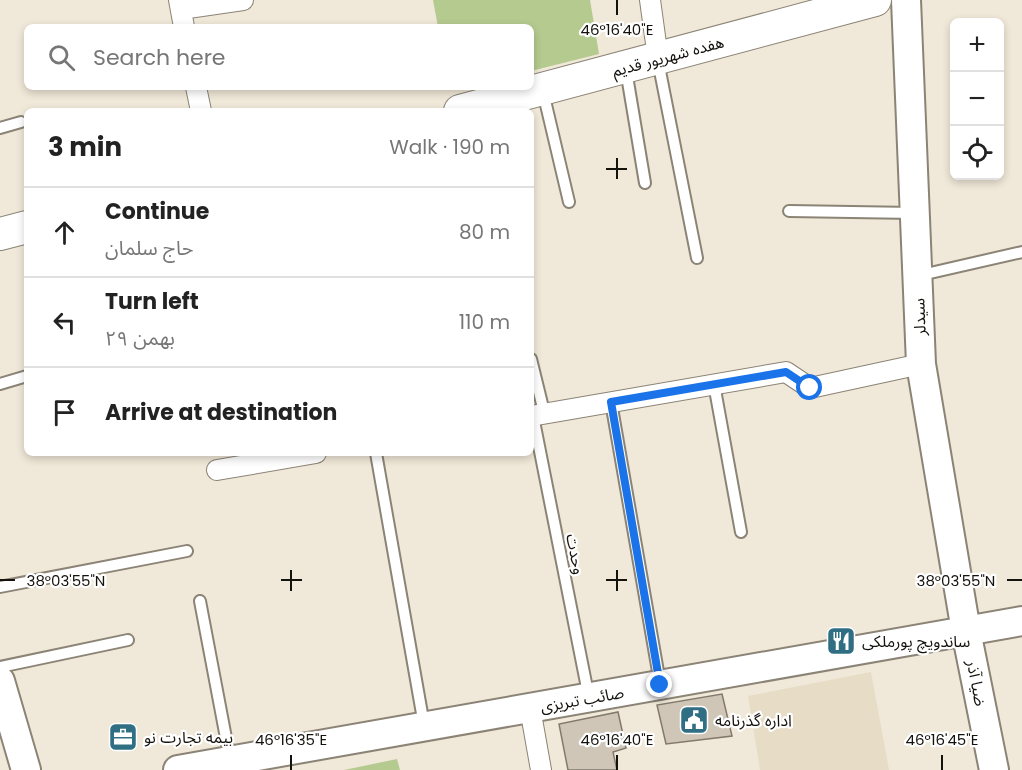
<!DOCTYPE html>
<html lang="en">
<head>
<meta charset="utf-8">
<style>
	:root { --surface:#fff; --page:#f2f2f2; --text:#222; --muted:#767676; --line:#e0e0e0 }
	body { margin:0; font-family:Poppins,"Noto Sans Arabic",sans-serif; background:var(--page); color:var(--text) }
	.controls { position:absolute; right:18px; top:18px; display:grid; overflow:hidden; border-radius:9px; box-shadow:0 3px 9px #0003 }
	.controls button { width:54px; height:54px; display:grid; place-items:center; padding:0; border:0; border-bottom:2px solid var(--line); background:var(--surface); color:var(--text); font:30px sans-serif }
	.stop { position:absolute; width:18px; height:18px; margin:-14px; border:4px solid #1a73e8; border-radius:50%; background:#fff }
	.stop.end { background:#1a73e8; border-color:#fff; box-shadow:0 2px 6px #0008 }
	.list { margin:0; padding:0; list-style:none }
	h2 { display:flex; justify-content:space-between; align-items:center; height:78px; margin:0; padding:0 24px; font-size:26px }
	h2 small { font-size:20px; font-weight:400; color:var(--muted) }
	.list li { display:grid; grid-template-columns:39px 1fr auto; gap:18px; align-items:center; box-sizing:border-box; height:90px; padding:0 24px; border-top:2px solid var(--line) }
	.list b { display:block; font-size:22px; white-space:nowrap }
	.list p { margin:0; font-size:20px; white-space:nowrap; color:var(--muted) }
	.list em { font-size:20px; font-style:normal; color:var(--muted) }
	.icon { flex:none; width:33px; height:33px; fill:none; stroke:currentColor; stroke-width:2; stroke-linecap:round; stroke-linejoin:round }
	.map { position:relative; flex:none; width:1022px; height:770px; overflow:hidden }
	.search { position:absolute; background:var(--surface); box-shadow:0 3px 9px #0003; left:24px; top:24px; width:510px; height:66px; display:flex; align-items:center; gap:15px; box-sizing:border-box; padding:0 21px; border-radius:9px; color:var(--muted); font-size:22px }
	.panel { position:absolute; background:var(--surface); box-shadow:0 3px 9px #0003; left:24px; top:108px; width:510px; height:348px; border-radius:9px }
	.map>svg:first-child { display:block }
</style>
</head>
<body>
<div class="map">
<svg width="1022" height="770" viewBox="0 0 1022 770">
	<rect width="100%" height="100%" fill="#f0e8d8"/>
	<!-- built -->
	<path fill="#e7dcc5" d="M871,672L889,770H760L748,696Z"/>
	<!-- green -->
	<path fill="#b5ca8f" d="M433,0H590L599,54L531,71V27H438Z
		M397,759L400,770H344Z"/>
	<!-- building -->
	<path fill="#cfc6b8" stroke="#837a6d" stroke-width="1.5" d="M722,694L732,736L666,744L657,705Z
		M618,712L626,748L613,752L617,770H568L559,724Z"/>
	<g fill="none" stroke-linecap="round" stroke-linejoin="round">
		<!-- lane casing -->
		<g stroke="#8b8476" stroke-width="14">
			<path id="lane" d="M658,61L697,258
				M626,70L645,183
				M543,92L569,202
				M0,128L21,122
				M789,211L914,213
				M917,276L1022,252
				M531,359L544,412
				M0,384L27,376
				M714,384L741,532
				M611,402L660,683
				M533,416L589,698
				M376,453L424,725
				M0,587L187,551
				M200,601L230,759
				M0,667L128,640"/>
		</g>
		<!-- street casing -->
		<g stroke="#8b8476" stroke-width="22">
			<path id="street" d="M179,0L184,27
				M650,0L658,58
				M181,9L243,0
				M196,87L201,111
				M531,416L786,372L810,388L921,364
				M217,470L316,453
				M530,708L541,770"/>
		</g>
		<!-- secondary casing -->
		<g stroke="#8b8476" stroke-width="32">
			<path id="secondary" d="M906,0L921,364L966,631L994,770
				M0,681L26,770
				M178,770L1022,621"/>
		</g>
		<!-- primary casing -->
		<g stroke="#8b8476" stroke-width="34">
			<path id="primary" d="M460,111L875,0
				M0,234L27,227"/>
		</g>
		<!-- lane -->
		<use href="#lane" stroke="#fff" stroke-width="10"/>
		<!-- street -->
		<use href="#street" stroke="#fff" stroke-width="20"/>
		<!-- secondary -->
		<use href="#secondary" stroke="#fff" stroke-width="28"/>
		<!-- primary -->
		<use href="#primary" stroke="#fff" stroke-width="32"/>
	</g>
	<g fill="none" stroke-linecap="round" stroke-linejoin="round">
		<!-- route -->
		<path stroke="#1a73e8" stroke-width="8" d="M660,685L611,402L786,372L810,388"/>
	</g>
	<!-- ticks -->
	<path fill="none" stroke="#14120d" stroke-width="2" d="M617,0V15M617,158V179M606,169H627M291,570V591M617,570V591M0,580H15M281,580H302M606,580H627M1007,580H1022M291,755V770M617,755V770M942,755V770"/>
	<!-- icons -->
	<defs>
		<g id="restaurant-square" transform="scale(1.5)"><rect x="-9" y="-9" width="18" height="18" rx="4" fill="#2f6e83" stroke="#fff"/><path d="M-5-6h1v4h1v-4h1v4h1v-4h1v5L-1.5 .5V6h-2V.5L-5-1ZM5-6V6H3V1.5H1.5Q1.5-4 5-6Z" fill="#fff"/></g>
		<g id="civic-square" transform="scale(1.5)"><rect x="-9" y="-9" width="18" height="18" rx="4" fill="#2f6e83" stroke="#fff"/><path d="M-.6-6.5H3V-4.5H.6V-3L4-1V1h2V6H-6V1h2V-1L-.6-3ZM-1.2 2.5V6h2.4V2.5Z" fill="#fff"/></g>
		<g id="office-square" transform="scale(1.5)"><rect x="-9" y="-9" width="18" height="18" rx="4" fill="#2f6e83" stroke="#fff"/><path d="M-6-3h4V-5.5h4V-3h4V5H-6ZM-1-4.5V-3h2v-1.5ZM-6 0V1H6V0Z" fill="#fff"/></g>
	</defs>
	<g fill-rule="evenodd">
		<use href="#restaurant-square" x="841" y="641"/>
		<use href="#civic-square" x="694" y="720"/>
		<use href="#office-square" x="123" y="737"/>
	</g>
	<g text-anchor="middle" stroke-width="4.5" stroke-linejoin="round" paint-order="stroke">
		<!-- street labels -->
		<g font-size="16" fill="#14120d" stroke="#fff">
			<text transform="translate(668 56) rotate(-15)" y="6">هفده شهریور قدیم</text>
			<text transform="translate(919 317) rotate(-92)" y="6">سیدلر</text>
			<text transform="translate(576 554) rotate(79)" y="6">وحدت</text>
			<text transform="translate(977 683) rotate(79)" y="6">ضیا آذر</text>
			<text transform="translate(582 699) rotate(-10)" y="6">صائب تبریزی</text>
		</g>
		<!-- poi labels -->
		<g font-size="16" fill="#14120d" stroke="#fff" text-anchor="start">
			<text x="862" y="647">ساندویچ پورملکی</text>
			<text x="715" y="726">اداره گذرنامه</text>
			<text x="144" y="743">بیمه تجارت نو</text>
		</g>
	</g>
	<g font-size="15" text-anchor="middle" fill="#14120d" stroke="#fff" stroke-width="4.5" stroke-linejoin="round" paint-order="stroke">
		<text x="617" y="35">46°16'40"E</text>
		<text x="66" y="586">38°03'55"N</text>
		<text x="956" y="586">38°03'55"N</text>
		<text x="291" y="745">46°16'35"E</text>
		<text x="617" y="745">46°16'40"E</text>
		<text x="942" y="745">46°16'45"E</text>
	</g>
</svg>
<div class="controls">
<button>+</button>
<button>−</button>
<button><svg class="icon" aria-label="locate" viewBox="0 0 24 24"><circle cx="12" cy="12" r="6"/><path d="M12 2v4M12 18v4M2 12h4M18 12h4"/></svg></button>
</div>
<div class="stop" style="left:810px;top:388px"></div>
<div class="stop end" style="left:660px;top:685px"></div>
<div class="search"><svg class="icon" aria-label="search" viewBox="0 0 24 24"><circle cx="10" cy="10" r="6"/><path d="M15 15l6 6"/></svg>Search here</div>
<section class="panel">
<h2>3 min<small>Walk · 190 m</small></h2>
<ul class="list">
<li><svg class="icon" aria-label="ahead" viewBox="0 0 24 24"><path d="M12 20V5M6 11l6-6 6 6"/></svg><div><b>Continue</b><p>حاج سلمان</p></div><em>80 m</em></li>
<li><svg class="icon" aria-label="left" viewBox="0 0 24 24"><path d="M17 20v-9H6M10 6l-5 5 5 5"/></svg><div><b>Turn left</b><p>۲۹ بهمن</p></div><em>110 m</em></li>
<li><svg class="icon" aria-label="arrive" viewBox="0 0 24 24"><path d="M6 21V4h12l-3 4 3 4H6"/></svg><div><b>Arrive at destination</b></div></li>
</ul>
</section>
</div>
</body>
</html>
